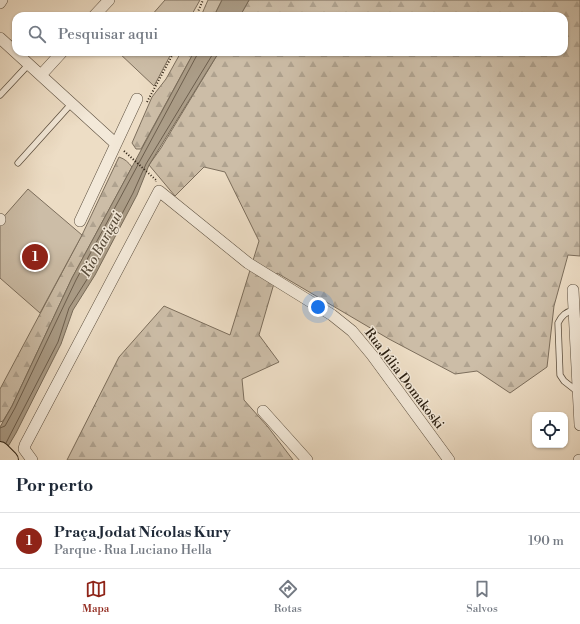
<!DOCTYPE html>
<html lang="pt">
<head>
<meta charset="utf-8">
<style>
	:root { --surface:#fff; --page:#f2f2f3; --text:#1f2937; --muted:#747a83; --line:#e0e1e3; --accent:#8f2418 }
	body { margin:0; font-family:"Libre Bodoni",serif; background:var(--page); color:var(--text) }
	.controls { position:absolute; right:12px; bottom:12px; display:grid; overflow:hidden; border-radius:8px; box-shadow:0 1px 3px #0004 }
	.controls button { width:36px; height:36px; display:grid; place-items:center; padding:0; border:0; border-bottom:1px solid var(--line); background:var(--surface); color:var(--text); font:20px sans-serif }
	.you { position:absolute; left:318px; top:307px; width:14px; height:14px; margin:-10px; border:3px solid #fff; border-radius:50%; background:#1a73e8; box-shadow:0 0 0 6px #1a73e833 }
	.badge { display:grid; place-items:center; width:26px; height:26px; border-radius:50%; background:var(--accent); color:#fff; font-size:13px; font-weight:700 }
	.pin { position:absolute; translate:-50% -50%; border:2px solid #fff; box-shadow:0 1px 4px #0006 }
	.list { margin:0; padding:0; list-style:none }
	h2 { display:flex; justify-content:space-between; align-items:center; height:52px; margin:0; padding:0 16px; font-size:17px }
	h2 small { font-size:13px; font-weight:400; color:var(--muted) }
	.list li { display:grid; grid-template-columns:26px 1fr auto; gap:12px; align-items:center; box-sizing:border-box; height:56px; padding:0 16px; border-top:1px solid var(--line) }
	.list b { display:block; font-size:15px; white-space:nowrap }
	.list p { margin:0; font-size:13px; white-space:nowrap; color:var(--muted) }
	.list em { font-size:13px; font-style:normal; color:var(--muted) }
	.icon { flex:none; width:22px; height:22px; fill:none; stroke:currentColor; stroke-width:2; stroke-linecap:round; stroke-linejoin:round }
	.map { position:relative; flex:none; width:580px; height:460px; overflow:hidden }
	.search { position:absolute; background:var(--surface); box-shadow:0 1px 3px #0004; left:12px; right:12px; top:12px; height:44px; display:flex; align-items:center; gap:10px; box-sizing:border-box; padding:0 14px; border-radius:12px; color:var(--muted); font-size:15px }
	.sheet { height:108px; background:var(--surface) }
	nav { display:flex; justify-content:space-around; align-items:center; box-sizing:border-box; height:56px; border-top:1px solid var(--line); background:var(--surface); font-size:11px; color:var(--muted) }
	nav a { display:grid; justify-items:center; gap:2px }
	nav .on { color:var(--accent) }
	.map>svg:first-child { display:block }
</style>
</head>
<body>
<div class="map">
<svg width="580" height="460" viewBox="0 0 580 460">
	<defs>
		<pattern id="forest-firs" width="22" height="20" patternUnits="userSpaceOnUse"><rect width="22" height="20" fill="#ccbda7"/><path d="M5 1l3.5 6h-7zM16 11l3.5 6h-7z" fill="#afa28f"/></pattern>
	</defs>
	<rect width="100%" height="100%" fill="#edddc5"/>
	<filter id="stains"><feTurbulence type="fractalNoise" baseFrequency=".005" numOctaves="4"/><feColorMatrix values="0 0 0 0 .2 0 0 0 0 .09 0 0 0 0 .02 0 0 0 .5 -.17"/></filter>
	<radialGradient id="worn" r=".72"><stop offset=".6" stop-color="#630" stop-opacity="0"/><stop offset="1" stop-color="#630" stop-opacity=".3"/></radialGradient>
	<!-- forest -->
	<path fill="url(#forest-firs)" stroke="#7c6e5c" d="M208,0H222L214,16H201Z
		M249,0H580V256L568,255L554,306L547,367L510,393L477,371L455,374L389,339L277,273L259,335L279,362L242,379L244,400L268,427L293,460H67L119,357L164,306L230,335L259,241L225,172L204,167L175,196L149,165L161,148L219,52H564V16H240Z
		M181,52H194L141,149H136L132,143L152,97L166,79Z
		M119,157C125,159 128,162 132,167L72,278L12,406L3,421L0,422V389L82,235Z"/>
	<!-- park -->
	<path fill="#ccbda7" stroke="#7c6e5c" d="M165,0H200L191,16H151Z
		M118,52H172L154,86Z
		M28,189L82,235L40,313L0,278V221Z"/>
	<!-- water -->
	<path fill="#ab9d88" stroke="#786b59" d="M222,0H249L240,16H214Z
		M194,52H219L149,165L137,195L95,275L73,310L61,344L16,433L0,460V427L12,406L72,278Z"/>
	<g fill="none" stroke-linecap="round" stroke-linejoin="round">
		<!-- shore -->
		<path stroke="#6c5e4d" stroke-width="1" d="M0,428L5,426L15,408L76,280L197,55V52
			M6,443L58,342L69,308L91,273L133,193L146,164L214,52"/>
		<!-- service casing -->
		<g stroke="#5c4f3f" stroke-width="7">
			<path id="service" d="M0,95L29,64
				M18,163L72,103
				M574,310C566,312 562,315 558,323L560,375L564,381L578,392"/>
		</g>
		<!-- minor casing -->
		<g stroke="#5c4f3f" stroke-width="12">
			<path id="minor" d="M0,3L2,0
				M94,16L109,0
				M0,38L116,144
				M41,75L62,52
				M0,219V220
				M80,221L137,99
				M573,290L580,425
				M263,411L307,460
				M32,460L24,449L25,445L159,191L248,263L332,315L352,331L372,355L449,460
				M579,460H580"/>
		</g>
		<!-- primary casing -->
		<g stroke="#2c2012" stroke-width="20">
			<path id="primary" d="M0,451L9,460"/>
		</g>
		<!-- path -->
		<path stroke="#2c2012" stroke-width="2" stroke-dasharray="1 2" stroke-linecap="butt" d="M196,16L203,0
			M147,102L174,52
			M124,151L156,180V182"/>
		<!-- service -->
		<use href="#service" stroke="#f3e9d9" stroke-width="5.5"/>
		<!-- minor -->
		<use href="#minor" stroke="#f3e9d9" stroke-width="11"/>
		<!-- primary -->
		<use href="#primary" stroke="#edddc5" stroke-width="18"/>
	</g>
	<g text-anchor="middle" stroke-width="3" stroke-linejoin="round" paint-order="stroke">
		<!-- street labels -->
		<g font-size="13" fill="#2c2012" stroke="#f3e9d9">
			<text transform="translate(405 378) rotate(53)" y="5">Rua Júlia Domakoski</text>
		</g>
		<!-- water labels -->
		<g font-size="14" font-style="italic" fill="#584c3b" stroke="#f3e9d9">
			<text transform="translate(101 244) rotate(-62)" y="5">Rio Barigui</text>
		</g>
	</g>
	<rect width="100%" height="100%" filter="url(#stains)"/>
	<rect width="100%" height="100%" fill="url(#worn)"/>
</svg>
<div class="controls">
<button><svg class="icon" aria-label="locate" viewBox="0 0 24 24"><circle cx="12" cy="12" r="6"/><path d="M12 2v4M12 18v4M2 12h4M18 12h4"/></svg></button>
</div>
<div class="you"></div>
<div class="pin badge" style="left:35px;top:257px">1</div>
<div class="search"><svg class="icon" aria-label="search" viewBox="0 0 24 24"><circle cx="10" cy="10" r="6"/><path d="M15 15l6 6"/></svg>Pesquisar aqui</div>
</div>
<section class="sheet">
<h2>Por perto<small></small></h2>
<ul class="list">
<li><span class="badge">1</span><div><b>Praça Jodat Nícolas Kury</b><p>Parque · Rua Luciano Hella</p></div><em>190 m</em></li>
</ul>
</section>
<nav>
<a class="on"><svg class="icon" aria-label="map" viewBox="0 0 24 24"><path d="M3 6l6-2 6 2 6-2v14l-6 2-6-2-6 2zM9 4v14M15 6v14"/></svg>Mapa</a>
<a><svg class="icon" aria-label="directions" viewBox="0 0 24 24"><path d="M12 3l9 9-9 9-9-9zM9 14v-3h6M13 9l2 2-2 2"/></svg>Rotas</a>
<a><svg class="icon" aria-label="saved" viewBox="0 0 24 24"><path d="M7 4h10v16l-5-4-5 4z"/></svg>Salvos</a>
</nav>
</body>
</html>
